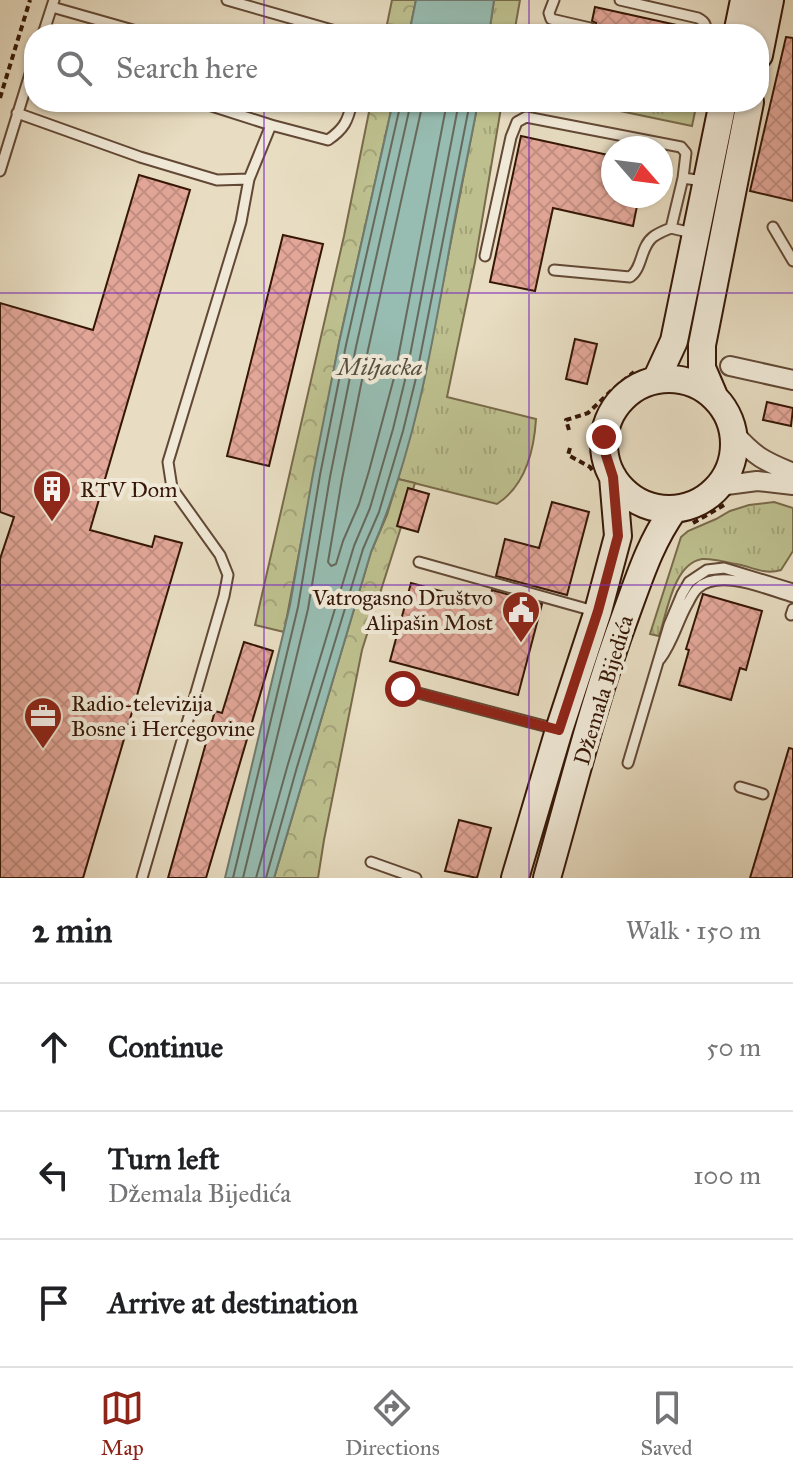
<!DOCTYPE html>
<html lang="en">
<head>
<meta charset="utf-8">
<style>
	:root { --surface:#fff; --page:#f6f6f6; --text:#202124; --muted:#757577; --line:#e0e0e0; --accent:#8f2418 }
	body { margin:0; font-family:"IM FELL Great Primer",serif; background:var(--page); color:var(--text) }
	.compass { position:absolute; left:601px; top:136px; width:72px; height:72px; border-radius:50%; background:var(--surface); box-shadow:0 2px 6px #0004; rotate:118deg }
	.stop { position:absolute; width:24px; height:24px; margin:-18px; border:6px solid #8f2418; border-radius:50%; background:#fff }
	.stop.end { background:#8f2418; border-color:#fff; box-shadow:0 2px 8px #0008 }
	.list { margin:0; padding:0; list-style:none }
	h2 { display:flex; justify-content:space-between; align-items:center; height:104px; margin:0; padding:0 32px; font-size:34px }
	h2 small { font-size:26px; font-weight:400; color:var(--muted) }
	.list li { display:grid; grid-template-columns:52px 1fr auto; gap:24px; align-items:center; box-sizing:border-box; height:128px; padding:0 32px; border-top:2px solid var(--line) }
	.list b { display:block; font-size:30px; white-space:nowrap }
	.list p { margin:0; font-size:26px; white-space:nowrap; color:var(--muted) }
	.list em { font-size:26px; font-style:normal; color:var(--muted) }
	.icon { flex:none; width:44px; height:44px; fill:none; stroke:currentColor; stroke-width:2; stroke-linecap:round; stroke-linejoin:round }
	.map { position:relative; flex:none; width:793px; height:878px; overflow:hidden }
	.search { position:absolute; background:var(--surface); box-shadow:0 2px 6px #0004; left:24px; right:24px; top:24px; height:88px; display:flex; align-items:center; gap:20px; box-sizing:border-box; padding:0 28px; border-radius:32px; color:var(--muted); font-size:30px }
	.sheet { height:488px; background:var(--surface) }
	nav { display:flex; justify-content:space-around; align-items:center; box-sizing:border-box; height:112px; border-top:2px solid var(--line); background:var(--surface); font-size:22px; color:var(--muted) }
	nav a { display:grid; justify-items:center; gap:4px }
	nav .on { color:var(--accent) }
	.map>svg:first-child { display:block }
</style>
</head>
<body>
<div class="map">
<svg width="793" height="878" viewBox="0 0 793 878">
	<defs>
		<pattern id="grass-tufts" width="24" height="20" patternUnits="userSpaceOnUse" patternTransform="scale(2)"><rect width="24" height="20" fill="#bdbf8e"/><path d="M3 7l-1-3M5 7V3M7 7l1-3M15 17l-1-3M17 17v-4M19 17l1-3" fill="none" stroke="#a3a379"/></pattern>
		<pattern id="forest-crowns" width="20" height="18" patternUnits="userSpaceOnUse" patternTransform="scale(2)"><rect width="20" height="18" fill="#bdbf8e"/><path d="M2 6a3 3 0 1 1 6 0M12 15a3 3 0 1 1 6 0" fill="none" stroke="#a3a379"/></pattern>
		<pattern id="building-cross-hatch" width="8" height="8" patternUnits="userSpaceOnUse" patternTransform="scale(2)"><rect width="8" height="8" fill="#e3a799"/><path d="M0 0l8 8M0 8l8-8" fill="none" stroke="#c38f82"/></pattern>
	</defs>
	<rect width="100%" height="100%" fill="#e8ddc2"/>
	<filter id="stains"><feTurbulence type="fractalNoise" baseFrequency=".0025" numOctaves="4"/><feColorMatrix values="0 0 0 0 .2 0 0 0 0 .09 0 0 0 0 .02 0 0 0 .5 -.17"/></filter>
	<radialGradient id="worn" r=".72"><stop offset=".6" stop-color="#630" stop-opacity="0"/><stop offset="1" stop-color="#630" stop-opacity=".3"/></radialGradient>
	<!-- grass -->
	<path fill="url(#grass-tufts)" stroke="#796a4a" stroke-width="2" d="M494,0H520L514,34H489Z
		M478,102H502L475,262L447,397L536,419C534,451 525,486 497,504L398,479L424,380Z
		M577,102H697L692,126Z
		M774,502L793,508V551L781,570C768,574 758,570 745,566C735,564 712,558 702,559C673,564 667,613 659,636L650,634L681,537L688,531L716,519L730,511L749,505Z"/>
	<!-- forest -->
	<path fill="url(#forest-crowns)" stroke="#796a4a" stroke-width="2" d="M392,0H416L409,34H385Z
		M371,102H393L339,343L284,632L255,625L344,236Z
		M398,479L415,483L362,650L324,840L318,878H274L371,552L387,515Z"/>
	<!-- water -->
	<path fill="#97bcb1" stroke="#707a6d" stroke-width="2" d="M416,0H494L489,34H409Z
		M393,102H478C470,146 460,190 452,234C433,341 415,451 371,552L274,878H225L290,605L313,474L339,343Z"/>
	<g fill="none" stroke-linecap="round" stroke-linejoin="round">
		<!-- shore -->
		<path stroke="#66695c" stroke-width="2" d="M423,102L368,350L342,479L328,562L331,566L336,564L343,541L359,504L369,471L395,374L447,102
			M233,878L298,607L320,475L346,345L401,102
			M243,878L308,609L330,477L356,347L411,102
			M256,878L288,764L354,546L370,508L393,429L406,376L459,102
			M266,878L297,767L363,549L379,512L403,431L416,378L470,102"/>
	</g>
	<!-- building -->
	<path fill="url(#building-cross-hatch)" stroke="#351606" stroke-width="2" d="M595,7L686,27L685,34H594L597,29L596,23L592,21Z
		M786,37L793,38V201L750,191Z
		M521,136L613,156V196H639L633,226L553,208L535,291L490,282Z
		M139,175L190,190L90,530L152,547L155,536L182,543L83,878H0V559L14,517L0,512V303L93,330Z
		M283,235L323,244L269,466L227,456Z
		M575,339L597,344L587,384L566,379Z
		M767,402L793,408L791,426L763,420Z
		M408,488L429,494L418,532L397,526Z
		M552,502L589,512L567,595L496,576L505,539L539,548Z
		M411,583L488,604L492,590L542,604L518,695L390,661Z
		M703,594L762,611L746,670L740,668L731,700L679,685L689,650L686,649Z
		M244,642L273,651L206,878H168L215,711L222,713Z
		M789,748L793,749V878H750Z
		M459,820L491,828L477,878L445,871Z"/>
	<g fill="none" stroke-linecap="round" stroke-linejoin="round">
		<!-- lane casing -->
		<g stroke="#624835" stroke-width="13">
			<path id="lane" d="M227,0L346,34
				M554,0L549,13L551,19L590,28
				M620,0L698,18C706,22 707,26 704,34
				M52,7L147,34
				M43,34L54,0
				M17,113L140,157L217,180L249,179
				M271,125L328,140C344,129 348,121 352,102
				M0,171L34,61
				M683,178L671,228L692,233
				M773,227L793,261
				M485,256L511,137L517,122L526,117L681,147L686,153L683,178L703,181
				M554,270L630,277C643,268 640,247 653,237C658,233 666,230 671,228
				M419,562L594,611
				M791,615L793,609
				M660,659C673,642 677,622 688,603C690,599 694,591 698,588C720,568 768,590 793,597
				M403,689L556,729
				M628,763L669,625L682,594L689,582L707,570L724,568L793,589
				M740,787L763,794
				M371,862L416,878
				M142,878L224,596L228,575L220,555L172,488L168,462L241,222L249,179L271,125L199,102"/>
		</g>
		<!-- street casing -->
		<g stroke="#624835" stroke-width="22">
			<path id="street" d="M730,366L793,380
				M733,432C755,457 764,461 793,473
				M719,486L757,481L793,485"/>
		</g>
		<!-- secondary casing -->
		<g stroke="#351606" stroke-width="30">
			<path id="secondary" d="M737,34L744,0
				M759,55L770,0
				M604 444a65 65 0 1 1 130 0a65 65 0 1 1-130 0Z
				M656,380L674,341L723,102
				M714,396L702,368V345L750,102
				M515,878L559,730L598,611L618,536L613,477
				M547,878C572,790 594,700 626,614C640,576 650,543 674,509"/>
		</g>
		<!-- path -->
		<path stroke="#351606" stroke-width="4" stroke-dasharray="6 4" stroke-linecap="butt" d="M0,98L30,0
			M569,430L566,420L588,413L612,390L634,372
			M570,448L568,455L590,467L593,471
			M693,523L724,505"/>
		<!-- lane -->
		<use href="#lane" stroke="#f0e9d7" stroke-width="9"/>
		<!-- street -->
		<use href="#street" stroke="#f0e9d7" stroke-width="18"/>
		<!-- secondary -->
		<use href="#secondary" stroke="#f0e9d7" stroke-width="26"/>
	</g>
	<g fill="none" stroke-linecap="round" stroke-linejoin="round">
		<!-- route -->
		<path stroke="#8f2418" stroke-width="10" d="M403,689L559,730L598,611L618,536L613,477L605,452L604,437"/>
	</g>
	<!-- grid -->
	<path fill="none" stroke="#7b2cbf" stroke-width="2" stroke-opacity="0.55" d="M264,0V34M529,0V34M264,102V878M529,102V878M0,293H793M0,585H793"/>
	<!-- icons -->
	<defs>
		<g id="building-pin" transform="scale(2)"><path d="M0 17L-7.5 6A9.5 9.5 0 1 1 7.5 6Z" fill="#8f2418" stroke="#f0e9d7"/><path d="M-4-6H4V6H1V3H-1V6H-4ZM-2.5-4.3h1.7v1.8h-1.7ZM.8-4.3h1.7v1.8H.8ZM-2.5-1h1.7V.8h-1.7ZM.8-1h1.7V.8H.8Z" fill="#fff"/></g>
		<g id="civic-pin" transform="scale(2)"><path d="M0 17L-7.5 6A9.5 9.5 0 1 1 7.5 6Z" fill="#8f2418" stroke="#f0e9d7"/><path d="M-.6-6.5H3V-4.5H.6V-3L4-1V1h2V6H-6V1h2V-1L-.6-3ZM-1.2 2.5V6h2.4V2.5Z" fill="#fff"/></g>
		<g id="office-pin" transform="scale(2)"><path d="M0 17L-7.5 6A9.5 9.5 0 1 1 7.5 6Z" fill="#8f2418" stroke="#f0e9d7"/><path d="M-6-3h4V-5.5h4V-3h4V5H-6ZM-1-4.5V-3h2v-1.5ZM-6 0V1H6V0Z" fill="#fff"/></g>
	</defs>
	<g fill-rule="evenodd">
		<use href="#building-pin" x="52" y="489"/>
		<use href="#civic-pin" x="521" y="610"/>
		<use href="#office-pin" x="43" y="716"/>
	</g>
	<g text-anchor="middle" stroke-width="8" stroke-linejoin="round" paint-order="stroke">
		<!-- poi labels -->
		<g font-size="22" fill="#351606" stroke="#f0e9d7" text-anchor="start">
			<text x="80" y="497">RTV Dom</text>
			<text x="493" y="605" text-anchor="end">Vatrogasno Društvo<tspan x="493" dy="25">Alipašin Most</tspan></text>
			<text x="71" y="711">Radio-televizija<tspan x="71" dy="25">Bosne i Hercegovine</tspan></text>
		</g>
		<!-- street labels -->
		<g font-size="22" fill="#351606" stroke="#f0e9d7">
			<text transform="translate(603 690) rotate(-73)" y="8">Džemala Bijedića</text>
		</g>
		<!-- water labels -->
		<g font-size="24" font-style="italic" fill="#575042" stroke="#f0e9d7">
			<text x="380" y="375">Miljacka</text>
		</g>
	</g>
	<rect width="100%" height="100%" filter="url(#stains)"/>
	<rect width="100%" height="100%" fill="url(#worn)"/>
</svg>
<svg class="compass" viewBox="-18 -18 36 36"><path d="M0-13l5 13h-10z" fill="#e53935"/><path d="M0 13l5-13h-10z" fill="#757577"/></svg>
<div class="stop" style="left:403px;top:689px"></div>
<div class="stop end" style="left:604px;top:437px"></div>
<div class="search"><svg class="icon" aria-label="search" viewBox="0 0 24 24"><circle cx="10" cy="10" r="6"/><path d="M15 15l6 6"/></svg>Search here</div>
</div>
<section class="sheet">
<h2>2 min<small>Walk · 150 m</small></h2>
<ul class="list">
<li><svg class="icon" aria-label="ahead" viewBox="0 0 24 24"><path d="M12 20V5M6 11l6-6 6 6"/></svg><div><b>Continue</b></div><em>50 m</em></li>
<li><svg class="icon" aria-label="left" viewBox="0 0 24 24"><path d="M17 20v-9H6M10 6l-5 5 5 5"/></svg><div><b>Turn left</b><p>Džemala Bijedića</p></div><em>100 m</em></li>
<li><svg class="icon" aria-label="arrive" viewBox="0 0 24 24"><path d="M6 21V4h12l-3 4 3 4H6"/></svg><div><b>Arrive at destination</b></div></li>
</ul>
</section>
<nav>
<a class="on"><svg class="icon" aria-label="map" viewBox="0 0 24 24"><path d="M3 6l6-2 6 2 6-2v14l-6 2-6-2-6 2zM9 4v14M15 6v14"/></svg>Map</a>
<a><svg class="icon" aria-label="directions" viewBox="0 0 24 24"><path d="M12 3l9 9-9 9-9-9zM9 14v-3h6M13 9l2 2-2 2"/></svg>Directions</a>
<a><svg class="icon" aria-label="saved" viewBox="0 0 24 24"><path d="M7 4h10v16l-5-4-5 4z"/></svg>Saved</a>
</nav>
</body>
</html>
